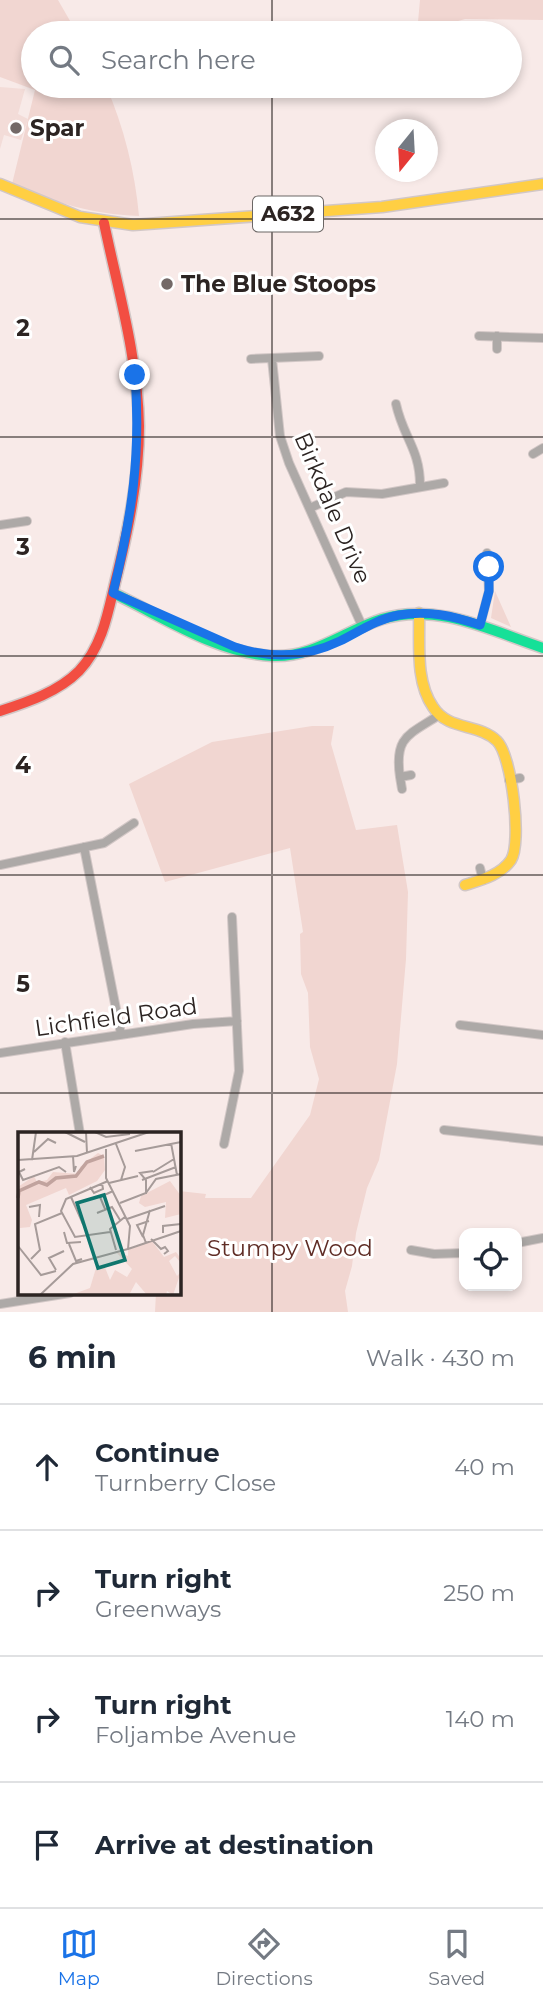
<!DOCTYPE html>
<html lang="en">
<head>
<meta charset="utf-8">
<style>
	:root { --surface:#fff; --page:#f2f2f3; --text:#1f2937; --muted:#747a83; --line:#e0e1e3; --accent:#1a73e8 }
	body { margin:0; font-family:Montserrat,sans-serif; background:var(--page); color:var(--text) }
	.controls { position:absolute; right:21px; bottom:21px; display:grid; overflow:hidden; border-radius:14px; box-shadow:0 4px 10px #0003 }
	.controls button { width:63px; height:63px; display:grid; place-items:center; padding:0; border:0; border-bottom:2px solid var(--line); background:var(--surface); color:var(--text); font:35px sans-serif }
	.compass { position:absolute; left:375px; top:119px; width:63px; height:63px; border-radius:50%; background:var(--surface); box-shadow:0 4px 10px #0003; rotate:198deg }
	.stop { position:absolute; width:21px; height:21px; margin:-16px; border:5px solid #1a73e8; border-radius:50%; background:#fff }
	.stop.end { background:#1a73e8; border-color:#fff; box-shadow:0 2px 7px #0008 }
	.list { margin:0; padding:0; list-style:none }
	h2 { display:flex; justify-content:space-between; align-items:center; height:91px; margin:0; padding:0 28px; font-size:30px }
	h2 small { font-size:23px; font-weight:400; color:var(--muted) }
	.list li { display:grid; grid-template-columns:46px 1fr auto; gap:21px; align-items:center; box-sizing:border-box; height:126px; padding:0 28px; border-top:2px solid var(--line) }
	.list b { display:block; font-size:26px; white-space:nowrap }
	.list p { margin:0; font-size:23px; white-space:nowrap; color:var(--muted) }
	.list em { font-size:23px; font-style:normal; color:var(--muted) }
	.icon { flex:none; width:38px; height:38px; fill:none; stroke:currentColor; stroke-width:2; stroke-linecap:round; stroke-linejoin:round }
	.map { position:relative; flex:none; width:543px; height:1312px; overflow:hidden }
	.search { position:absolute; background:var(--surface); box-shadow:0 4px 10px #0003; left:21px; right:21px; top:21px; height:77px; display:flex; align-items:center; gap:18px; box-sizing:border-box; padding:0 24px; border-radius:38px; color:var(--muted); font-size:26px }
	.sheet { height:595px; background:var(--surface) }
	nav { display:flex; justify-content:space-around; align-items:center; box-sizing:border-box; height:98px; border-top:2px solid var(--line); background:var(--surface); font-size:19px; color:var(--muted) }
	nav a { display:grid; justify-items:center; gap:4px }
	nav .on { color:var(--accent) }
	.map>svg:first-child { display:block }
</style>
</head>
<body>
<div class="map">
<svg width="543" height="1312" viewBox="0 0 543 1312">
	<rect width="100%" height="100%" fill="#f8eae8"/>
	<!-- built -->
	<path fill="#f3dcd8" d="M0,87L25,89L18,114L28,119L21,140L4,135L0,149Z"/>
	<!-- green -->
	<path fill="#f1d6d1" d="M0,0H58L77,33H33V86H106C124,127 135,172 139,216C90,214 57,203 12,184L35,90L0,77Z
		M420,0H543V20L465,19L417,33Z
		M495,591L511,627L491,618Z
		M312,726H334L331,744L356,830L397,825L408,892L406,959L397,1064L379,1160L367,1188L356,1233L352,1266L345,1291L348,1312H155L156,1293H178L179,1191L206,1194L205,1198H251L310,1115L319,1079L310,1047L308,993L301,974L300,934L303,932L290,848L165,882L129,784L212,742Z"/>
	<g fill="none" stroke-linecap="round" stroke-linejoin="round">
		<!-- street casing -->
		<g stroke="#d2c7c6" stroke-width="10">
			<path id="street" d="M479,336L543,338
				M497,336V349
				M251,359L319,356
				M272,359L280,436L289,463L363,628
				M396,404C403,437 420,449 420,485
				M533,454L543,448
				M310,508L346,492L382,494L444,483
				M0,525L27,521
				M478,568L489,567
				M480,625L489,591L487,553
				M411,775L400,777C394,736 409,735 439,715
				M400,777L402,789
				M509,780L520,778
				M84,847L121,1034
				M0,865L104,843L134,823
				M480,868L483,880
				M460,1025L543,1035
				M65,1042L80,1134
				M0,1053L193,1024L237,1021
				M444,1130L543,1141
				M224,1144L239,1071L232,917
				M517,1243L543,1238
				M411,1250L434,1254L464,1253
				M0,1304L70,1293"/>
		</g>
		<!-- fast casing -->
		<g stroke="#d2c7c6" stroke-width="13">
			<path id="fast" d="M113,593C162,616 216,653 272,656C314,658 344,631 382,619C437,602 492,631 543,648"/>
		</g>
		<!-- slow casing -->
		<g stroke="#d2c7c6" stroke-width="13">
			<path id="slow" d="M0,184L80,217L133,225L382,207L543,184
				M419,613C420,643 415,681 433,707C448,731 479,723 497,741C512,756 522,843 511,860C501,875 481,880 465,885"/>
		</g>
		<!-- jam casing -->
		<g stroke="#d2c7c6" stroke-width="13">
			<path id="jam" d="M0,711C28,702 58,692 79,671C102,647 108,613 115,583C128,531 139,480 139,426C138,358 118,290 104,223"/>
		</g>
		<!-- street -->
		<use href="#street" stroke="#ada9a7" stroke-width="8"/>
		<!-- fast -->
		<use href="#fast" stroke="#16e098" stroke-width="10"/>
		<!-- slow -->
		<use href="#slow" stroke="#ffcf43" stroke-width="10"/>
		<!-- jam -->
		<use href="#jam" stroke="#f24e42" stroke-width="10"/>
	</g>
	<g fill="none" stroke-linecap="round" stroke-linejoin="round">
		<!-- route -->
		<path stroke="#1a73e8" stroke-width="9" d="M135,375C141,456 132,515 113,593L235,647C271,659 305,658 340,641C360,631 377,619 399,615C428,610 453,616 480,625L489,591V567"/>
	</g>
	<!-- grid -->
	<path fill="none" stroke="#2c2422" stroke-width="2" stroke-opacity="0.55" d="M272,0V33M272,86V1312M0,219H543M0,437H543M0,656H543M0,875H543M0,1093H543"/>
	<!-- markers -->
	<g fill="#736967" stroke="#fff" stroke-width="2.5">
		<circle cx="16" cy="128" r="7"/>
		<circle cx="167" cy="284" r="7"/>
	</g>
	<g text-anchor="middle" stroke-width="6" stroke-linejoin="round" paint-order="stroke">
		<!-- shield labels -->
		<rect fill="#fff" stroke="#6b6664" stroke-width="2" x="253" y="196.5" width="70" height="35" rx="5"/>
		<g font-size="21" font-weight="bold" fill="#2c2422">
			<text x="288" y="221">A632</text>
		</g>
		<!-- poi labels -->
		<g font-size="23" font-weight="bold" fill="#2c2422" stroke="#fff" text-anchor="start">
			<text x="30" y="136">Spar</text>
			<text x="181" y="292">The Blue Stoops</text>
		</g>
		<!-- street labels -->
		<g font-size="23" fill="#2c2422" stroke="#fff">
			<text transform="translate(333 508) rotate(67)" y="8">Birkdale Drive</text>
			<text transform="translate(116 1017) rotate(-8)" y="8">Lichfield Road</text>
		</g>
		<!-- park labels -->
		<g font-size="23" fill="#5f2c25" stroke="#fff">
			<text x="290" y="1256">Stumpy Wood</text>
		</g>
	</g>
	<!-- overview -->
	<g transform="translate(18 1132)">
		<rect width="163" height="163" fill="#f8eae8"/>
		<path d="M80,21L86,24L87,38L79,49L51,63L48,56L8,73L14,88L12,95L2,96L0,55L16,44L19,50L29,48L35,40L61,42L62,35ZM152,49L163,64V82L147,86L148,70L127,75L121,71L123,64ZM133,108L146,125L158,120L161,124L163,131L157,124L151,129L159,144L163,140L155,163L149,159L148,163H129L118,150L111,163H53L72,156L78,136L86,133L92,148L97,138L109,145L114,137L97,119L110,124V118Z" fill="#f1d6d1"/>
		<path fill="none" stroke="#c1a39e" stroke-width="3.5" d="M0,66L1,59L21,50L29,53L38,46L58,44L69,30L86,24"/>
		<path fill="none" stroke="#a69b99" stroke-width="2" d="M47,0L67,10M68,0L69,21M77,0L88,5L112,2M153,11L159,43M98,12L107,35L103,48M117,19L163,10M16,20L30,7L38,11M55,24L56,40L58,34M0,28L59,24L131,0M14,28L18,0M7,37L1,40L5,48L41,35L48,40M135,40L156,27M124,48L158,35M90,49L48,67L43,79L57,105L92,100M91,51L120,44M72,55L76,61L85,57L84,51M128,62V48L122,41L135,39M53,65L65,92M102,71L128,61L138,47L163,42M11,75L22,73L21,85M87,77L82,65L95,59M79,81L94,75L102,88M109,87L147,74M46,100L49,111L63,110M145,101V94L163,92M125,105L119,93L131,89M133,107L143,117L147,115L150,119L146,122M128,111L125,103L132,78M51,112L58,129L64,127M0,114L23,143L38,139M110,117L163,99M98,118L92,97L108,84M13,127L22,118L17,92L44,81M38,138L31,126L46,119M22,163L55,132L110,117L112,94L88,46V17"/>
		<path fill="#0f766e" fill-opacity="0.15" stroke="#0f766e" stroke-width="3.5" d="M86,63L107,128L80,136L59,71Z"/>
		<rect width="163" height="163" fill="none" stroke="#2c2422" stroke-width="3.5"/>
	</g>
	<g font-size="23" text-anchor="middle" font-weight="bold" fill="#2c2422" stroke="#fff" stroke-width="6" stroke-linejoin="round" paint-order="stroke">
		<text x="23" y="336">2</text>
		<text x="23" y="555">3</text>
		<text x="23" y="773">4</text>
		<text x="23" y="992">5</text>
	</g>
</svg>
<div class="controls">
<button><svg class="icon" aria-label="locate" viewBox="0 0 24 24"><circle cx="12" cy="12" r="6"/><path d="M12 2v4M12 18v4M2 12h4M18 12h4"/></svg></button>
</div>
<svg class="compass" viewBox="-18 -18 36 36"><path d="M0-13l5 13h-10z" fill="#e53935"/><path d="M0 13l5-13h-10z" fill="#747a83"/></svg>
<div class="stop" style="left:489px;top:567px"></div>
<div class="stop end" style="left:135px;top:375px"></div>
<div class="search"><svg class="icon" aria-label="search" viewBox="0 0 24 24"><circle cx="10" cy="10" r="6"/><path d="M15 15l6 6"/></svg>Search here</div>
</div>
<section class="sheet">
<h2>6 min<small>Walk · 430 m</small></h2>
<ul class="list">
<li><svg class="icon" aria-label="ahead" viewBox="0 0 24 24"><path d="M12 20V5M6 11l6-6 6 6"/></svg><div><b>Continue</b><p>Turnberry Close</p></div><em>40 m</em></li>
<li><svg class="icon" aria-label="right" viewBox="0 0 24 24"><path d="M7 20v-9h11M14 6l5 5-5 5"/></svg><div><b>Turn right</b><p>Greenways</p></div><em>250 m</em></li>
<li><svg class="icon" aria-label="right" viewBox="0 0 24 24"><path d="M7 20v-9h11M14 6l5 5-5 5"/></svg><div><b>Turn right</b><p>Foljambe Avenue</p></div><em>140 m</em></li>
<li><svg class="icon" aria-label="arrive" viewBox="0 0 24 24"><path d="M6 21V4h12l-3 4 3 4H6"/></svg><div><b>Arrive at destination</b></div></li>
</ul>
</section>
<nav>
<a class="on"><svg class="icon" aria-label="map" viewBox="0 0 24 24"><path d="M3 6l6-2 6 2 6-2v14l-6 2-6-2-6 2zM9 4v14M15 6v14"/></svg>Map</a>
<a><svg class="icon" aria-label="directions" viewBox="0 0 24 24"><path d="M12 3l9 9-9 9-9-9zM9 14v-3h6M13 9l2 2-2 2"/></svg>Directions</a>
<a><svg class="icon" aria-label="saved" viewBox="0 0 24 24"><path d="M7 4h10v16l-5-4-5 4z"/></svg>Saved</a>
</nav>
</body>
</html>
